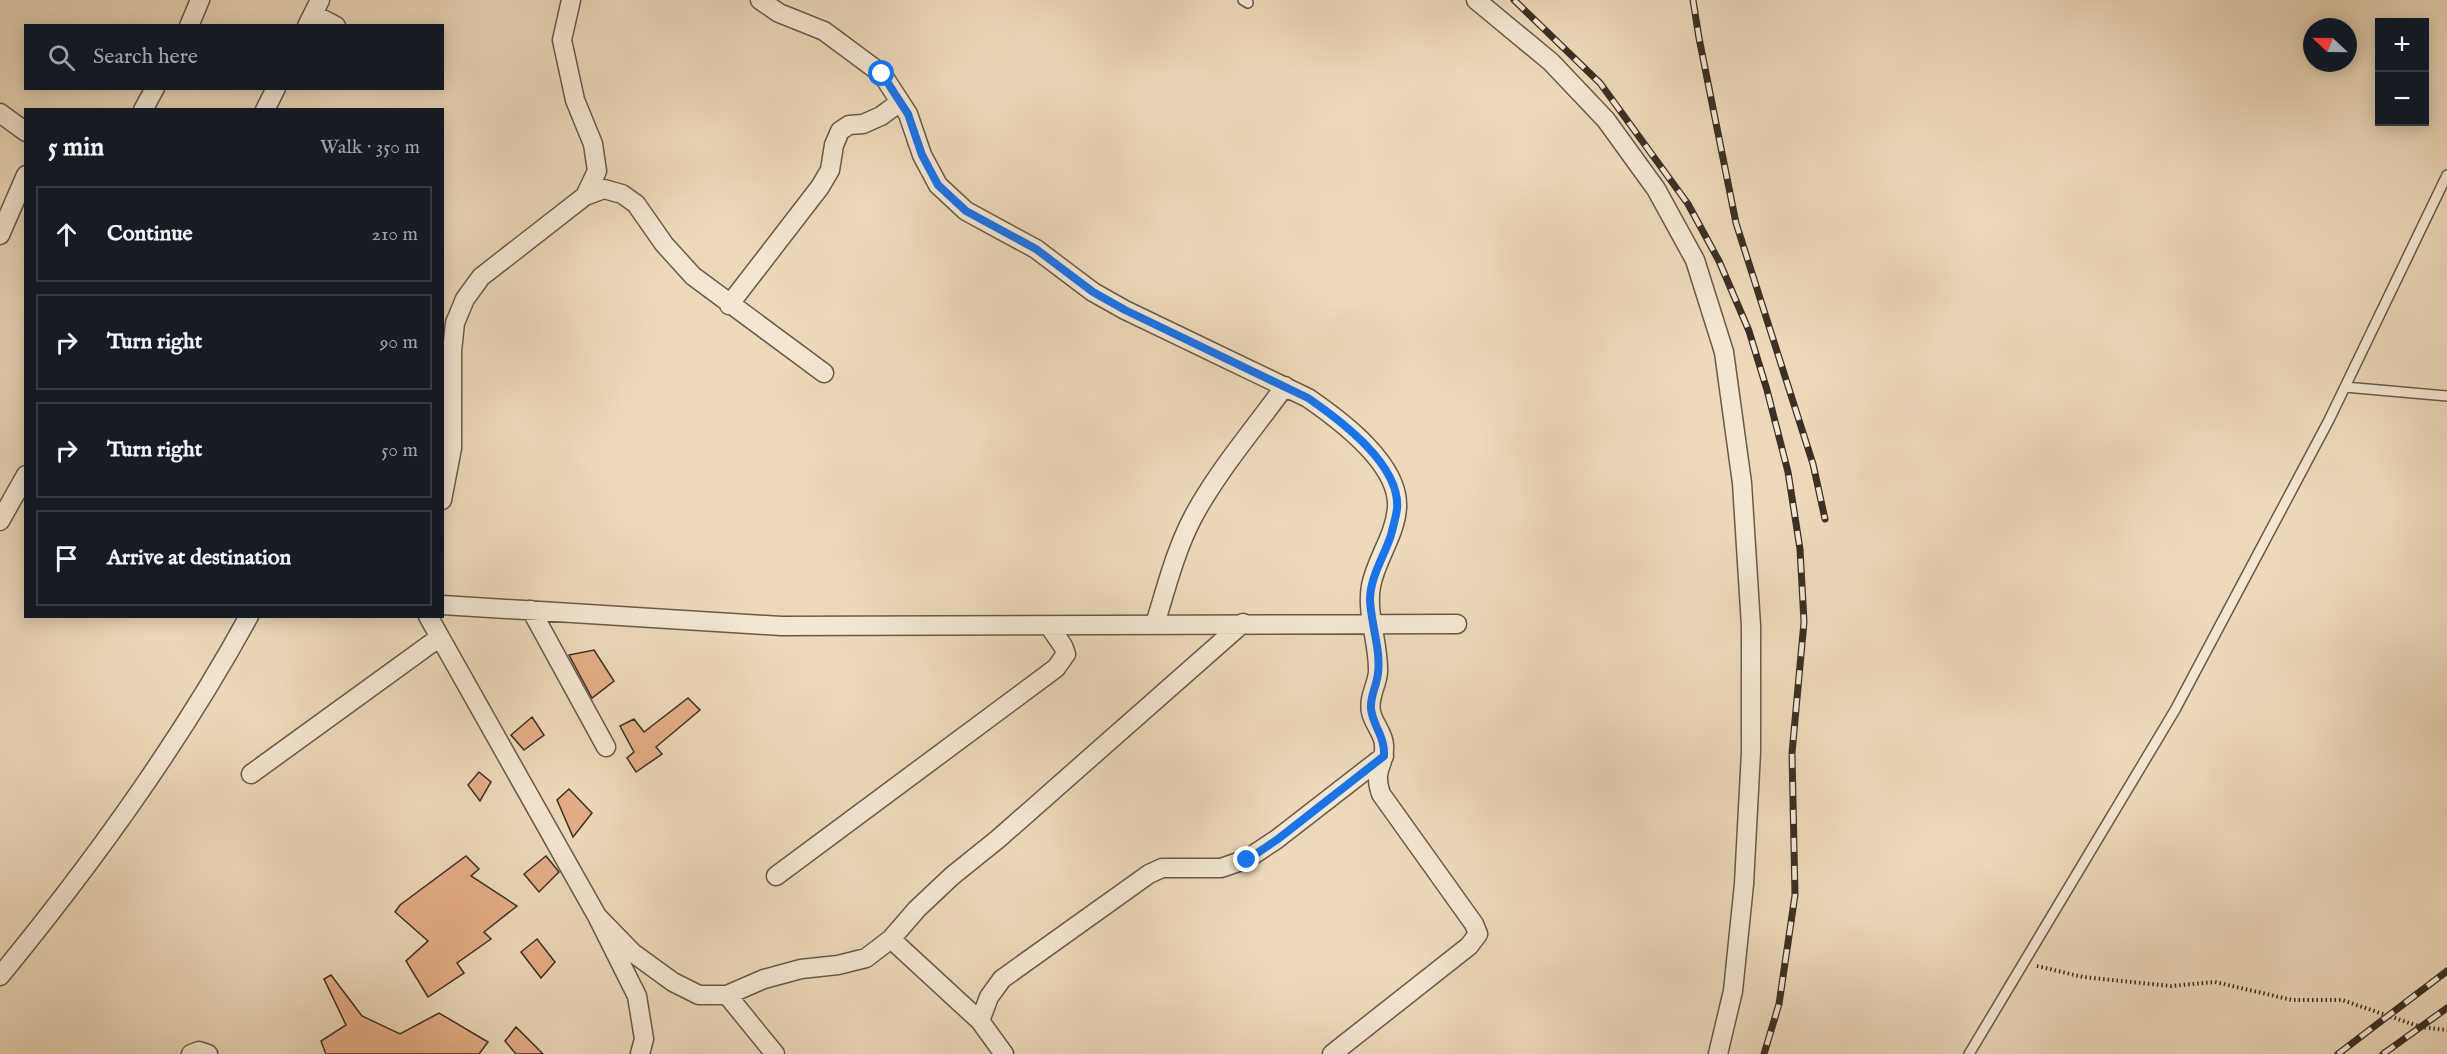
<!DOCTYPE html>
<html lang="en">
<head>
<meta charset="utf-8">
<style>
	:root { --surface:#171b24; --page:#242831; --text:#f1f3f6; --muted:#9ea1a6; --line:#363941 }
	body { margin:0; font-family:"IM FELL English",serif; background:var(--page); color:var(--text) }
	.controls { position:absolute; right:18px; top:18px; display:grid; overflow:hidden; border-radius:0px; box-shadow:0 3px 15px #0003 }
	.controls button { width:54px; height:54px; display:grid; place-items:center; padding:0; border:0; border-bottom:2px solid var(--line); background:var(--surface); color:var(--text); font:30px sans-serif }
	.compass { position:absolute; left:2303px; top:18px; width:54px; height:54px; border-radius:50%; background:var(--surface); box-shadow:0 3px 15px #0003; rotate:292deg }
	.stop { position:absolute; width:18px; height:18px; margin:-14px; border:4px solid #1a73e8; border-radius:50%; background:#fff }
	.stop.end { background:#1a73e8; border-color:#fff; box-shadow:0 2px 6px #0008 }
	.list { margin:0; padding:0; list-style:none }
	h2 { display:flex; justify-content:space-between; align-items:center; height:78px; margin:0; padding:0 24px; font-size:26px }
	h2 small { font-size:20px; font-weight:400; color:var(--muted) }
	.list li { display:grid; grid-template-columns:39px 1fr auto; gap:18px; align-items:center; box-sizing:border-box; height:96px; margin:0 12px 12px; padding:0 12px; border:2px solid var(--line); border-radius:0px }
	.list b { display:block; font-size:22px; white-space:nowrap }
	.list em { font-size:20px; font-style:normal; color:var(--muted) }
	.icon { flex:none; width:33px; height:33px; fill:none; stroke:currentColor; stroke-width:2; stroke-linecap:round; stroke-linejoin:round }
	.map { position:relative; flex:none; width:2447px; height:1054px; overflow:hidden }
	.search { position:absolute; background:var(--surface); box-shadow:0 3px 15px #0003; left:24px; top:24px; width:420px; height:66px; display:flex; align-items:center; gap:15px; box-sizing:border-box; padding:0 21px; border-radius:0px; color:var(--muted); font-size:22px }
	.panel { position:absolute; background:var(--surface); box-shadow:0 3px 15px #0003; left:24px; top:108px; width:420px; height:510px; border-radius:0px }
	.map>svg:first-child { display:block }
</style>
</head>
<body>
<div class="map">
<svg width="2447" height="1054" viewBox="0 0 2447 1054">
	<rect width="100%" height="100%" fill="#edd9b9"/>
	<filter id="stains"><feTurbulence type="fractalNoise" baseFrequency=".00333" numOctaves="4"/><feColorMatrix values="0 0 0 0 .2 0 0 0 0 .09 0 0 0 0 .02 0 0 0 .5 -.17"/></filter>
	<radialGradient id="worn" r=".72"><stop offset=".6" stop-color="#630" stop-opacity="0"/><stop offset="1" stop-color="#630" stop-opacity=".3"/></radialGradient>
	<!-- building -->
	<path fill="#e5ad87" stroke="#3b3025" stroke-width="1.5" d="M594,650L614,681L592,698L569,655Z
		M688,698L700,710L656,747L662,754L636,772L627,758L634,752L620,726L634,719L644,732Z
		M532,717L544,735L524,750L511,735Z
		M479,772L491,782L480,801L468,785Z
		M569,789L592,813L573,837L557,800Z
		M466,856L479,869L471,876L517,906L484,932L491,939L457,963L464,973L428,997L406,961L428,941L395,912L400,905Z
		M546,856L559,872L539,892L524,874Z
		M537,939L555,962L541,978L521,952Z
		M331,975L362,1016L400,1034L439,1013L488,1042L479,1054H326L321,1041L346,1025L324,979Z
		M516,1027L543,1054H516L505,1041Z"/>
	<g fill="none" stroke-linecap="round" stroke-linejoin="round">
		<!-- service casing -->
		<g stroke="#685a4a" stroke-width="12">
			<path id="service" d="M1243,0L1248,3
				M2345,387L2447,396
				M1969,1054L2175,710L2329,420L2447,175"/>
		</g>
		<!-- minor casing -->
		<g stroke="#685a4a" stroke-width="21">
			<path id="minor" d="M760,0L779,13L824,31L882,74L908,114L922,155L938,185L966,211L1036,249L1093,292L1125,310L1308,398C1340,420 1400,464 1397,508C1395,536 1376,559 1371,586C1366,614 1379,644 1378,672C1377,686 1368,697 1371,712C1373,723 1384,734 1384,745C1386,766 1372,767 1381,794L1474,924L1478,934L1469,946L1332,1054
				M1476,0L1551,62L1606,120L1656,189L1695,260L1724,352L1742,483L1751,626V752L1744,884L1733,991L1718,1054
				M313,14L336,26
				M189,26L200,0
				M307,26L320,0
				M143,110L155,88
				M265,110L276,88
				M0,113L26,132
				M585,196L604,189L622,194L636,204L664,244L693,276L824,373
				M0,235L26,175
				M729,305L820,187L830,170L834,145L840,131L849,125L863,124L881,116L900,102
				M442,500L452,448V351L455,323L465,299L481,277L585,196L597,171L593,144L575,100L562,40L571,0
				M0,521L26,475
				M442,605L781,626L1457,624
				M531,610L606,747
				M428,616L597,916L637,996L644,1039L640,1054
				M1155,624C1166,589 1175,552 1192,519C1216,473 1254,429 1285,386
				M251,774L440,637
				M776,876L1056,668L1066,654L1063,646L1049,626
				M597,916L633,953L673,982L699,995H727L764,979L801,969L838,965L866,958L891,939L917,909L952,876L998,839L1243,623
				M891,939L980,1021L1004,1054
				M0,976C92,864 179,744 249,616
				M727,995L775,1054
				M980,1021L989,997L1002,979L1149,874L1162,868H1221L1247,859L1277,839L1384,756
				M191,1054L199,1051L208,1054"/>
		</g>
		<!-- path -->
		<path stroke="#3b3025" stroke-width="4" stroke-dasharray="1.5 3" stroke-linecap="butt" d="M2037,966L2083,977L2171,986L2215,982L2292,1000H2342L2421,1027L2447,1030"/>
		<!-- service -->
		<use href="#service" stroke="#f3e6d2" stroke-width="9"/>
		<!-- minor -->
		<use href="#minor" stroke="#f3e6d2" stroke-width="18"/>
		<!-- rail casing -->
		<g stroke="#3b3025" stroke-width="7">
			<path id="rail" d="M1514,0L1600,83L1688,204L1719,261L1749,331L1767,390L1788,472L1800,549L1804,622L1792,753L1795,895L1779,1004L1764,1054
				M1693,0L1699,38L1736,223L1813,464L1825,519
				M2338,1054L2447,971
				M2383,1054L2447,1008"/>
		</g>
		<!-- rail -->
		<use href="#rail" stroke="#f3e6d2" stroke-width="4.5" stroke-dasharray="14" stroke-linecap="butt"/>
	</g>
	<g fill="none" stroke-linecap="round" stroke-linejoin="round">
		<!-- route -->
		<path stroke="#1a73e8" stroke-width="8" d="M882,74L908,114L922,155L938,185L966,211L1036,249L1093,292L1125,310L1308,398C1340,420 1401,465 1397,509C1396,517 1393,527 1391,535C1384,557 1370,577 1370,600C1371,624 1381,650 1378,673C1377,686 1370,695 1371,709C1373,726 1385,736 1384,756L1278,839L1247,860"/>
	</g>
	<rect width="100%" height="100%" filter="url(#stains)"/>
	<rect width="100%" height="100%" fill="url(#worn)"/>
</svg>
<div class="controls">
<button>+</button>
<button>−</button>
</div>
<svg class="compass" viewBox="-18 -18 36 36"><path d="M0-13l5 13h-10z" fill="#e53935"/><path d="M0 13l5-13h-10z" fill="#9ea1a6"/></svg>
<div class="stop" style="left:882px;top:74px"></div>
<div class="stop end" style="left:1247px;top:860px"></div>
<div class="search"><svg class="icon" aria-label="search" viewBox="0 0 24 24"><circle cx="10" cy="10" r="6"/><path d="M15 15l6 6"/></svg>Search here</div>
<section class="panel">
<h2>5 min<small>Walk · 350 m</small></h2>
<ul class="list">
<li><svg class="icon" aria-label="ahead" viewBox="0 0 24 24"><path d="M12 20V5M6 11l6-6 6 6"/></svg><div><b>Continue</b></div><em>210 m</em></li>
<li><svg class="icon" aria-label="right" viewBox="0 0 24 24"><path d="M7 20v-9h11M14 6l5 5-5 5"/></svg><div><b>Turn right</b></div><em>90 m</em></li>
<li><svg class="icon" aria-label="right" viewBox="0 0 24 24"><path d="M7 20v-9h11M14 6l5 5-5 5"/></svg><div><b>Turn right</b></div><em>50 m</em></li>
<li><svg class="icon" aria-label="arrive" viewBox="0 0 24 24"><path d="M6 21V4h12l-3 4 3 4H6"/></svg><div><b>Arrive at destination</b></div></li>
</ul>
</section>
</div>
</body>
</html>
